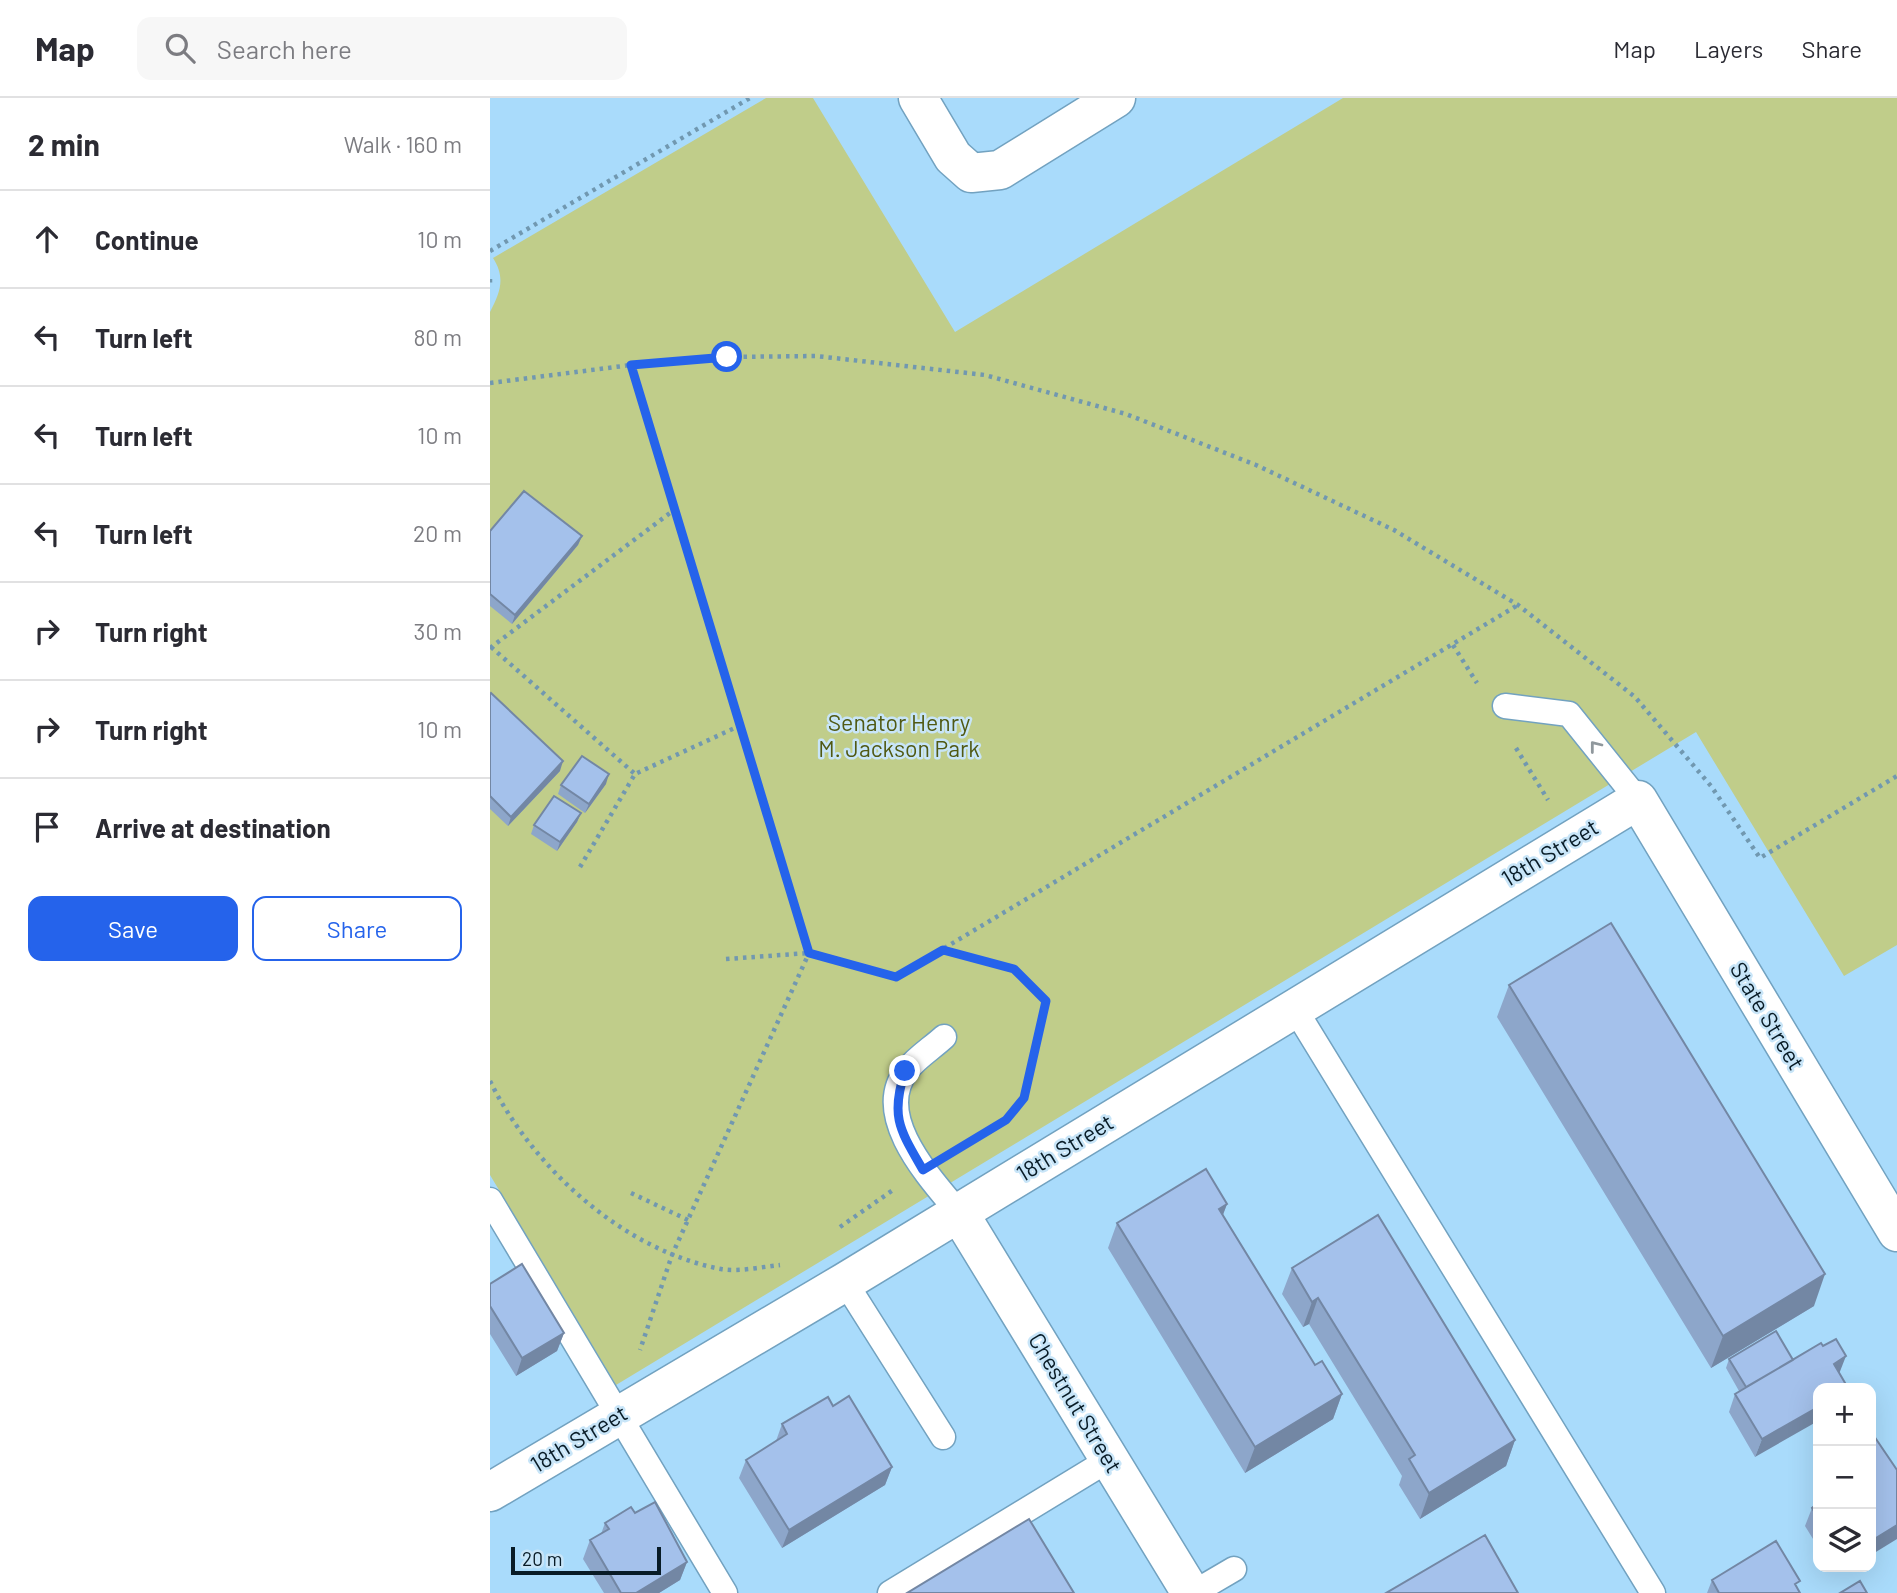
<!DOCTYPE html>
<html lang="en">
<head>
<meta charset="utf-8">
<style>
	:root { --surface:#fff; --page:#f7f7f7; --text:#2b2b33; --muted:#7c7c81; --line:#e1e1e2; --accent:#2563eb }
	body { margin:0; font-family:Barlow,sans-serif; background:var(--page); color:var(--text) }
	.controls { position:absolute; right:21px; bottom:21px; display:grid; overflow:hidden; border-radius:14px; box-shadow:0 7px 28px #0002 }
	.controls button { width:63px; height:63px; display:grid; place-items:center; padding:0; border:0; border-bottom:2px solid var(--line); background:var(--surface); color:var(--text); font:35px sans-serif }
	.scale { position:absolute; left:21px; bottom:18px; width:150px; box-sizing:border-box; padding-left:7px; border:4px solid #081b26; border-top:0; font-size:19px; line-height:24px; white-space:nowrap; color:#081b26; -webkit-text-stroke:5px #c8e5f8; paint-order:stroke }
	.stop { position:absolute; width:21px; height:21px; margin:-16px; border:5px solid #2563eb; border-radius:50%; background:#fff }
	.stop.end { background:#2563eb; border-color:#fff; box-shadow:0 2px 7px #0008 }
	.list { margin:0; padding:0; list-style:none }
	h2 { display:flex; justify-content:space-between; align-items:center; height:91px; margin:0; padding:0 28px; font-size:30px }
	h2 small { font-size:23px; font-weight:400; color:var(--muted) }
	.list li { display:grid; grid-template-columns:46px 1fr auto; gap:21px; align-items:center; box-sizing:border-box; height:98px; padding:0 28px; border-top:2px solid var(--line) }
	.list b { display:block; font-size:26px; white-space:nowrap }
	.list em { font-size:23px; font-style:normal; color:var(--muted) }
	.actions { display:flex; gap:14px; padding:21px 28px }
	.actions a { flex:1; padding:16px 0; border:2px solid var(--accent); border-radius:14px; text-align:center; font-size:24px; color:var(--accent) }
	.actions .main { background:var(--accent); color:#fff }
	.icon { flex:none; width:38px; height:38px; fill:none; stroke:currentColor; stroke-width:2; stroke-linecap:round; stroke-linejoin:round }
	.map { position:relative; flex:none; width:1407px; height:1495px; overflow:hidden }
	header { display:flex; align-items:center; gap:42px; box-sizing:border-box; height:98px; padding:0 35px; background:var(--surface); border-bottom:2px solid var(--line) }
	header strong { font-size:33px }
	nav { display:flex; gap:38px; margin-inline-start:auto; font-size:24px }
	.search { width:490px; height:63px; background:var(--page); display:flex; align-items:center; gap:18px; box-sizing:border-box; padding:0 24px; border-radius:14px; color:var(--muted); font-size:26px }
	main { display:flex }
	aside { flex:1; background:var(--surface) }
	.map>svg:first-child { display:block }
</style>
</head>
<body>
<header>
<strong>Map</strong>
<div class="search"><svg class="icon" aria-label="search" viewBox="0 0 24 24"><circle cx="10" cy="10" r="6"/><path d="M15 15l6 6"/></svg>Search here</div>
<nav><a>Map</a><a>Layers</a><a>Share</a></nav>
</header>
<main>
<aside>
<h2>2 min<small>Walk · 160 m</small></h2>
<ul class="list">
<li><svg class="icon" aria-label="ahead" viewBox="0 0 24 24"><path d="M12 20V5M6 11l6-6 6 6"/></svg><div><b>Continue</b></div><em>10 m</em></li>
<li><svg class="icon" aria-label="left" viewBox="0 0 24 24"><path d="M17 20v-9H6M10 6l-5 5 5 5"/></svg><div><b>Turn left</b></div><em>80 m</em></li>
<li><svg class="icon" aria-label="left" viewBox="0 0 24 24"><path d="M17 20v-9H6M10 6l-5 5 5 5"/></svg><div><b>Turn left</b></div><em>10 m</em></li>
<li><svg class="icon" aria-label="left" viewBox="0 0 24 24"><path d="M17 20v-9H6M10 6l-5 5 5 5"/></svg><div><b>Turn left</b></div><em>20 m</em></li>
<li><svg class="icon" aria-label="right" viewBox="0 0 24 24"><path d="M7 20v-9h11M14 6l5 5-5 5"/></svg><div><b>Turn right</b></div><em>30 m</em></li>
<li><svg class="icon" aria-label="right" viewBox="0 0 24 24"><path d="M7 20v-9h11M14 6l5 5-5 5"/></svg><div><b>Turn right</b></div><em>10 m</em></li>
<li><svg class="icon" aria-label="arrive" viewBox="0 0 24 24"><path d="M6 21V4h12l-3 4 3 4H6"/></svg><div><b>Arrive at destination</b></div></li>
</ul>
<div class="actions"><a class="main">Save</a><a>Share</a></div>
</aside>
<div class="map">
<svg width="1407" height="1495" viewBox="0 0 1407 1495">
	<rect width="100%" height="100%" fill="#a9dbfb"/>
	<!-- green -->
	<path fill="#c0cd8a" d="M276,0H323L465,234L853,0H1407V847L1354,878L1206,634L126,1287L0,1077V214C10,195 16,180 3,160Z"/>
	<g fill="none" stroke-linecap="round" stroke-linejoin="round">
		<!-- service casing -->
		<g stroke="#72a2c0" stroke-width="27">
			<path id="service" d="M1015,608L1079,616L1148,702
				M805,911L1163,1495
				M454,939C442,950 426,960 417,972C381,1018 441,1081 469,1115
				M0,1102L235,1495
				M355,1184L453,1339
				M400,1495L620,1361
				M703,1495L744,1471"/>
		</g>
		<!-- minor casing -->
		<g stroke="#72a2c0" stroke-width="41">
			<path id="minor" d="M428,0L463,59L481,75L510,72L626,0
				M469,1115L701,1495
				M0,1394L355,1184L1148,702L1407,1134"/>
		</g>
		<!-- path -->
		<path stroke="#7198b0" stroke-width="4.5" stroke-dasharray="3.5 5" stroke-linecap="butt" d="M0,153L260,0
			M0,181V188
			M141,267L319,855L182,1157L150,1252
			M0,285L141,267L237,259L326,258L495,277L636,316L766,367L904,432L1028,507L1145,599L1221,688L1270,760L1407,678
			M963,547L987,585
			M1,549L145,676
			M0,550L184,412
			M1026,650L1058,702
			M90,769L145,676L249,628
			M453,852L524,871L556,903L534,1000L516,1022L467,1052
			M236,861L319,855L406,879L1028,507
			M0,983C43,1070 134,1153 231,1171C249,1174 271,1169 290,1167
			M141,1095L198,1122
			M350,1129L403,1092"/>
		<!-- service -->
		<use href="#service" stroke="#fff" stroke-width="24"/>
		<!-- minor -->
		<use href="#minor" stroke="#fff" stroke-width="38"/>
	</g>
	<!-- wall -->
	<path fill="#8da6ca" d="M0,433L92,438L88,447L22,526L0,508Z
		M0,596L70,673L18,728L0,711Z
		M116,686L95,715L68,696L71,687Z
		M91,715L87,724L67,753L41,736L44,727Z
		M1019,887L1324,1208L1221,1270L1007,919Z
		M737,1106L733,1117L825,1267L852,1296L843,1321L755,1375L618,1150L627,1125Z
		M802,1170L1025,1342L1016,1368L930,1421L909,1387L912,1378L819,1226L813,1229L792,1196Z
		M0,1186L74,1235L67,1253L26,1278L0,1236Z
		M1239,1261L1303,1262L1265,1359L1239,1314L1245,1296L1249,1293L1236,1270Z
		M343,1308L402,1369L395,1387L292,1450L249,1380L256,1362L286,1343L292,1326Z
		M1328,1405V1449L1315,1428L1322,1410Z
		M115,1425L197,1464L190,1482L169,1495H114L93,1461L100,1442L111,1436Z
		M1222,1482L1307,1490L1310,1495H1217Z"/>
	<!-- shaded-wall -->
	<path fill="#7387a4" d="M92,438L88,447L22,526L25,517Z
		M73,663L70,673L18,728L21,719Z
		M119,676L116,686L95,715L99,706Z
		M91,715L87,724L67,753L70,744Z
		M737,1106L727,1132L729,1111Z
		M1335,1176L1324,1208L1221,1270L1233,1238Z
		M828,1200L819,1226L813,1229L822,1204Z
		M74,1235L67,1253L26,1278L32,1260Z
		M1356,1258L1349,1276L1344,1266Z
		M852,1296L843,1321L755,1375L765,1349Z
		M1328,1309V1323L1265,1359L1272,1341Z
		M1025,1342L1016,1368L930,1421L939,1395Z
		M402,1369L395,1387L292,1450L299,1432Z
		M1407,1427V1441L1381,1457V1443Z
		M197,1464L190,1482L169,1495H146Z"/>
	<!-- building -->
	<path fill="#a4c1eb" stroke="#7387a4" stroke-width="2" d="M34,393L92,438L25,517L0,496V433Z
		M1,595L73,663L21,719L0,698V596Z
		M92,658L119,676L99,706L71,687Z
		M64,698L91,715L70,744L44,727Z
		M1121,825L1335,1176L1233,1238L1019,887Z
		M716,1071L737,1106L729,1111L825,1267L832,1263L852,1296L765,1349L627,1125Z
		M888,1117L1025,1342L939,1395L919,1361L925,1357L828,1200L822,1204L802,1170Z
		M32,1166L74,1235L32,1260L0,1208V1186Z
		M1286,1233L1303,1262L1256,1289L1239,1261Z
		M1346,1241L1356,1258L1344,1266L1358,1290H1328V1309L1272,1341L1245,1296L1331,1245L1333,1248Z
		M359,1298L402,1369L299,1432L256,1362L297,1336L292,1326L338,1299L343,1308Z
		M1384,1338L1407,1372V1427L1381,1443V1340Z
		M165,1404L197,1464L146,1495H131L100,1442L119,1431L115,1425L141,1409L145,1415Z
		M1328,1405V1420L1322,1410Z
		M539,1421L584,1495H417Z
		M995,1437L1028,1495H896Z
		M1286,1443L1310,1483L1305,1486L1310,1495H1229L1222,1482Z
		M1370,1483L1377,1495H1350Z"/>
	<!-- one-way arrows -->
	<defs><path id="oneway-chevron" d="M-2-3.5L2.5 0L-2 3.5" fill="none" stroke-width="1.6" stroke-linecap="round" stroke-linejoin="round" transform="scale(1.75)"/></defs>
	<use stroke="#90989d" href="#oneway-chevron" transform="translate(1105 648) rotate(-128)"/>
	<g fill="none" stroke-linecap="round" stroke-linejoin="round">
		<!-- route -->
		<path stroke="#2563eb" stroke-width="9" d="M237,259L141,267L319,855L406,879L453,852L524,871L556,903L534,1000L516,1022L433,1072C410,1032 400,1019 415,973"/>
	</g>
	<g text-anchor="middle" stroke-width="5" stroke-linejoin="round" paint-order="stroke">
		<!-- park labels -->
		<g font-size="23" fill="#505913" stroke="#c8e5f8">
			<text x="409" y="633">Senator Henry<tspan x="409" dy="26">M. Jackson Park</tspan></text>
		</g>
		<!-- street labels -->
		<g font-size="23" fill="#081b26" stroke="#c8e5f8">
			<text transform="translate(1060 755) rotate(-31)" y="8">18th Street</text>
			<text transform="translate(1277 918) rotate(59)" y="8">State Street</text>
			<text transform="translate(575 1050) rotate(-31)" y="8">18th Street</text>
			<text transform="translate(585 1305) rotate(59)" y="8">Chestnut Street</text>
			<text transform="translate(89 1341) rotate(-31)" y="8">18th Street</text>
		</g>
	</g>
</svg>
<div class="controls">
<button>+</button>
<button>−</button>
<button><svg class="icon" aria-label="layers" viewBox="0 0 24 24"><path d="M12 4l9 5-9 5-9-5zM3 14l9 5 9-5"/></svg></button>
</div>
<div class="scale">20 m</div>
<div class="stop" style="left:237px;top:259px"></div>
<div class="stop end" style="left:415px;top:973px"></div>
</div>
</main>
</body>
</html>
